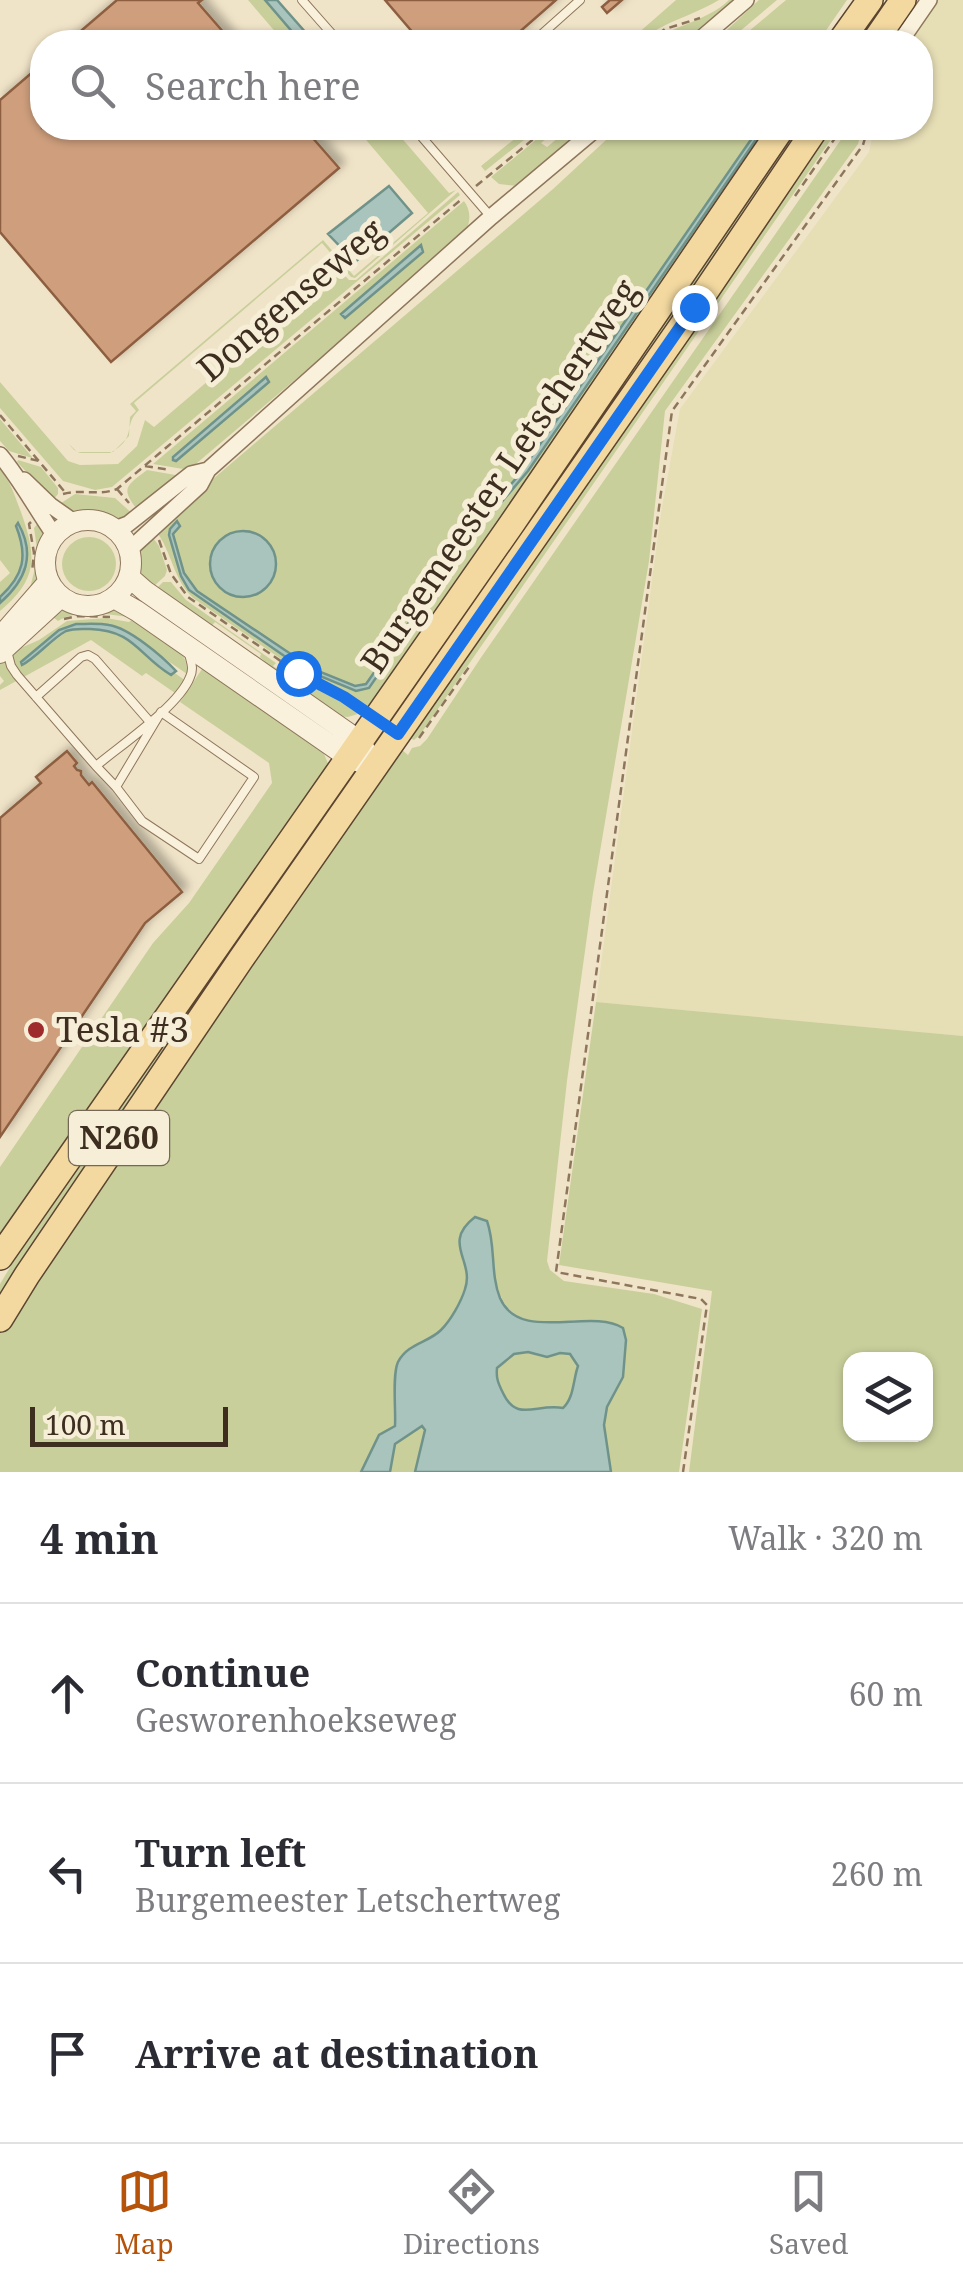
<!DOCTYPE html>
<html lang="en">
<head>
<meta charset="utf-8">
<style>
	:root { --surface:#fff; --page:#f2f2f3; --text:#2b2b33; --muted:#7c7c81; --line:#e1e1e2; --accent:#b45309 }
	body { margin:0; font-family:"Noto Serif",serif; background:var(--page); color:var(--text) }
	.controls { position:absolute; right:30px; bottom:30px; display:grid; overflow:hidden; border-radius:20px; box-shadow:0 2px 8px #0004 }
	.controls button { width:90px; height:90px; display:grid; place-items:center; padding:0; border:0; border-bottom:2px solid var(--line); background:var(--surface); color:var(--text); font:50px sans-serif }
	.scale { position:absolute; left:30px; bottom:25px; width:198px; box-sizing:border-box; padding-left:10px; border:5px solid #3d2e20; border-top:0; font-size:28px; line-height:35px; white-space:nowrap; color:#3d2e20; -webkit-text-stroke:8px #f7eed8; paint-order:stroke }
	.stop { position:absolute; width:30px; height:30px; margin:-22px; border:8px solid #1a73e8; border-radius:50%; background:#fff }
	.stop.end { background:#1a73e8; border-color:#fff; box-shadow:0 2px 10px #0008 }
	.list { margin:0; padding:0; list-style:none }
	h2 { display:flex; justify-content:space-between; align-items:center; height:130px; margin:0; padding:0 40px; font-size:42px }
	h2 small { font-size:32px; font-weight:400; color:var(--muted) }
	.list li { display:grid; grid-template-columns:65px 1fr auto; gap:30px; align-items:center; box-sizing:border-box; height:180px; padding:0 40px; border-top:2px solid var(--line) }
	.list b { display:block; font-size:38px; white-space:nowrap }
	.list p { margin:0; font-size:32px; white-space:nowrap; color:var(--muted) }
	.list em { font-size:32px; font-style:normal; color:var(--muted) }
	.icon { flex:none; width:55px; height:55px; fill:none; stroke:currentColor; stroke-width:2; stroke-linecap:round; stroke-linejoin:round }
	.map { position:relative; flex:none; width:963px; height:1472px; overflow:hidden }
	.search { position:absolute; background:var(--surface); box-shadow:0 2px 8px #0004; left:30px; right:30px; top:30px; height:110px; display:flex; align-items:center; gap:25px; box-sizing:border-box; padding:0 35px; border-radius:40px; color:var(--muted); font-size:38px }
	.sheet { height:670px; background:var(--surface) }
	nav { display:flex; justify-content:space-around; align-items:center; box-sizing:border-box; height:140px; border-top:2px solid var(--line); background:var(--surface); font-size:28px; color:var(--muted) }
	nav a { display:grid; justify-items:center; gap:5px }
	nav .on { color:var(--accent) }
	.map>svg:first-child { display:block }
</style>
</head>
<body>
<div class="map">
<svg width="963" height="1472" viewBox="0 0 963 1472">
	<defs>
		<filter id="shadow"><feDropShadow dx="6" dy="-6" stdDeviation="5" flood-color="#0004"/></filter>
	</defs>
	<rect width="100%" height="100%" fill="#f0e4c8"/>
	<!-- farmland -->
	<path fill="#e6deb5" d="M936,0H963V1036L596,1002L661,513L680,409L869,152L874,128H920V42H906Z"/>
	<!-- green -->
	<path fill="#c9cf9b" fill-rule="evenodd" d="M248,0H265L301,42H284Z
		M676,0H719C699,12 678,18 658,29C646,35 642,43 628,42Z
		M729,0H739L692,42H670L675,38L671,34L661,42H650C675,25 707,21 729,0Z
		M759,0H777L727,42H714Z
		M786,0H847L818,42H736Z
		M356,128H393L449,193L456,190L355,278L351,277L322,243L134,403L139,410C122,426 138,438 110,453H81C75,452 72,448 69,444L77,452H113L129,436L130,417L136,411L130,404L323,240L354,276L428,213Z
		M528,128H539L485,171L481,166Z
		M550,128H560L541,143L547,147L570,128H593L517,186L499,184L491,177Z
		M619,128H759L518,476L479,522L364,685C329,691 229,613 197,591L184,573L173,534L180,526L170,529L169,536L181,576L186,586L303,669L354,691L371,685L482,525L528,471L764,128H776L526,490L486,537L366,709L334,687L297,670L193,598C173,579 172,552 156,531L199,491L553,189ZM261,536C314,591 207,628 209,558Z
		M794,128H807L392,727L384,721Z
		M825,128H839L420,735L414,740L405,736Z
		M849,128H862L858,144L665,411L649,561L593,893L567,1081L547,1261L550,1270L564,1281L654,1294L702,1309L679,1472H611L604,1425L607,1407L623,1377L600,1321C590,1321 579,1320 569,1321C528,1326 502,1320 495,1275C491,1256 494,1240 487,1221L462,1260L469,1275L458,1305L396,1408L395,1426L379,1436L361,1472H0V1331L5,1323L401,749L408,755L412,748L420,746L427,739L482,656Z
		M458,192L460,195L112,487L95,490L63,481L0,408V382L68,461L80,465L118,464L137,446L145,420L154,427L339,269L349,280H356Z
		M464,201C473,213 470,228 460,240L191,468L183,469L153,464ZM265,378L269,382L177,461L172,458Z
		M0,419L32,457V458L9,451L0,441Z
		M18,460L41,467L58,488V494L53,500L17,462Z
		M0,469C11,482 15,497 21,512C37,557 38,579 0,611V603C26,579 33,560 21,526H16C27,557 24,574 0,597V582L10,573L0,560Z
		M147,470L181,476L139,512C121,489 124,487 147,470Z
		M75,494L115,498L135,516C106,526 84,521 58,505Z
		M41,519L49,537L44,560V579L30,588L38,556L34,528Z
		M151,535L159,546L167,570L165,576L152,588C147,584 141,581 137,576C128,561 141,545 151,535Z
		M62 564a27 27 0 1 1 54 0a27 27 0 1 1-54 0Z
		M163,582H171L186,600L276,663L273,666L276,668L279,665C306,682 334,695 361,713L348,717L337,716L287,682L260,657L261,654L215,622L209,629L156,589Z
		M116,606L128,617C106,614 77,609 58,621L53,617L67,608L91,609Z
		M136,616C156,631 190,647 187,674L123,630L105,624L72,625L63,628L21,665L69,630L105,629L120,634L186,681H183L175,693L146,673L142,676L91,640L0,690V685L4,681L0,676V663L14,651L39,640L67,621L106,618L129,622Z
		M204,666L322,749L329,766L0,1254V1167L153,943L189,903L272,783L269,763L180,702Z
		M236,936L240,938L212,990L0,1302V1284L21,1249Z
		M596,1002L963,1036V1472H689L712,1291L559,1265ZM850,1360H926V1434H850Z
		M528,1352L547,1357L560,1353L571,1354L579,1367C572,1380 574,1398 563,1408C536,1403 516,1423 503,1393C498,1383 496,1378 497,1367L508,1361L514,1354Z
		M422,1426L425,1430L415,1472H390L395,1444Z"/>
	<!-- water -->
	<path fill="#a9c4bc" stroke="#6f938a" stroke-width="2.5" fill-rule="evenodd" d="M265,0H277L314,42H301Z
		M759,128H764L528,471L482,525L369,688L356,691L303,669L189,590L181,576L169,535L170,529L177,521L180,526L173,534L184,573L197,591L313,669L355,686L366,684L479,522L518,476Z
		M389,186L412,213L355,262L328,234Z
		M421,245L423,252L345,318L341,314Z
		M266,377L269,382L176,461L173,460V457Z
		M18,523C36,555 26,580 0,603V597C24,575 28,556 16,526Z
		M210 564a33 33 0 1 1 66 0a33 33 0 1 1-66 0Z
		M76,624C87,624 99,623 109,625C129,628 162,656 176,671L171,675C139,656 134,630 90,629C82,629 74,628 66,631C50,640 37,657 22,665L21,662L59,630Z
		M475,1217L487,1221C496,1246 490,1273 500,1298C520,1344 590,1307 623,1328L626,1340L623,1377L607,1407L604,1425L611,1472H415L425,1430L422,1426L395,1444L390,1472H361L379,1435L395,1426C396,1410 392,1375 398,1362C408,1343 428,1343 441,1330C451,1320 461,1302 465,1289C475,1261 441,1243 475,1217ZM528,1352L547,1357L560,1353L570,1354L578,1366C573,1380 574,1398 563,1408C536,1403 517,1423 503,1393C498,1383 496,1378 497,1368L514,1354Z"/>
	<!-- building -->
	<path fill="#cf9f7d" stroke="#8d5f41" stroke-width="2.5" filter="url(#shadow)" d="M117,0H202L198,3L232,42H68Z
		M385,0H556L508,42H421Z
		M610,0H622L607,13L602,7Z
		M42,64V128H304L339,168L111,362L0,232V100Z
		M67,751L77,763L74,766L77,770L81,771V775L89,785L92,782L182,892L145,923L0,1137V818L41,783L36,777Z"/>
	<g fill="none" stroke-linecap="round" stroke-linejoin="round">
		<!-- service casing -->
		<g stroke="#8d765c" stroke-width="10">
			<path id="service" d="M302,0L339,42
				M533,42L580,0
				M414,128L491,217
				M424,139L438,128
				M7,651L11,666L17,675L96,766C121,745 179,706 190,677C194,669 191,662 189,654
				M36,697L81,657L88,655L95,659L150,722
				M96,766L116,787L142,821L199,859L254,777L161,712L116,787"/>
		</g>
		<!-- minor casing -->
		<g stroke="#8d765c" stroke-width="18">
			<path id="minor" d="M697,42L746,0
				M900,42L929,0
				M0,455C21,480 36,509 55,536
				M24,480L50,505L74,522
				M115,529L128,524L191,474L208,470
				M129,550L200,485L208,470L491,217L597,128"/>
		</g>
		<!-- tertiary casing -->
		<g stroke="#8d765c" stroke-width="22">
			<path id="tertiary" d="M45 563a43 43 0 1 1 86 0a43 43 0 1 1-86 0Z
				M129,577L145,591L361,742L374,767
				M114,598L137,611L349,758L363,763
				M1,636L49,581
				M0,653L61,597"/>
		</g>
		<!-- primary casing -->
		<g stroke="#5b4430" stroke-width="28">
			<path id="primary" d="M840,42L870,0
				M874,42L903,0
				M0,1257L511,525L782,128
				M0,1319L27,1275L241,959L695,307L816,128"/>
		</g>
		<!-- path -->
		<path stroke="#8d765c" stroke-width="2.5" stroke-dasharray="8 5" stroke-linecap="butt" d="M648,42L665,29L700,18
			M476,186L547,128
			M795,196L842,128
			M0,415L64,491
			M18,456L39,461
			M145,466L170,470
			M117,489L129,503
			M63,494C81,489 99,496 117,489L463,198
			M31,522L29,524L34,553L32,572
			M159,540L171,574L188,597L298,673L327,687L362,709
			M64,619L78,616L110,617
			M419,738L469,667
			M683,1472L707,1305L701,1299L556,1272L672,411L863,145L868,128"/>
		<!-- service -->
		<use href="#service" stroke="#faf1dc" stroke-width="8"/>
		<!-- minor -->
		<use href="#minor" stroke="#faf1dc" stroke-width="15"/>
		<!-- tertiary -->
		<use href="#tertiary" stroke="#faf1dc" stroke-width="20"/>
		<!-- primary -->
		<use href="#primary" stroke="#f3d9a0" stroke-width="25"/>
	</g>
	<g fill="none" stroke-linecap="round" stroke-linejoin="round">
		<!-- route -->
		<path stroke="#1a73e8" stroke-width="12" d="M298,673L344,697L398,734L694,307"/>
	</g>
	<!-- markers -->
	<circle fill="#9e2a2b" stroke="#f7eed8" stroke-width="4" cx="36" cy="1030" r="10"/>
	<g text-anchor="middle" stroke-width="10" stroke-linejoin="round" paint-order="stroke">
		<!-- shield labels -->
		<rect fill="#f7eed8" stroke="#756857" stroke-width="2.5" x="69" y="1111" width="100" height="54" rx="8"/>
		<g font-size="32" font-weight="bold" fill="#3d2e20">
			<text x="119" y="1149">N260</text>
		</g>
		<!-- street labels -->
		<g font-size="35" fill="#3d2e20" stroke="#f7eed8">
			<text transform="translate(291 300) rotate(-40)" y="12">Dongenseweg</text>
			<text transform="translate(500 476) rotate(-56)" y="12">Burgemeester Letschertweg</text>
		</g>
		<!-- poi labels -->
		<g font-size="35" fill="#3d2e20" stroke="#f7eed8" text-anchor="start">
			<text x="56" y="1042">Tesla #3</text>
		</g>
	</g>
</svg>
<div class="controls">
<button><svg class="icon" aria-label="layers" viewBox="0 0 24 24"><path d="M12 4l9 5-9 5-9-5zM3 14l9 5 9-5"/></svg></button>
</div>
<div class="scale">100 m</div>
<div class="stop" style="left:298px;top:673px"></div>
<div class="stop end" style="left:694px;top:307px"></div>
<div class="search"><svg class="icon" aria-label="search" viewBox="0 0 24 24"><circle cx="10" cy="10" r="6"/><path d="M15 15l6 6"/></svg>Search here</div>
</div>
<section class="sheet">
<h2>4 min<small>Walk · 320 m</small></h2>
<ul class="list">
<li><svg class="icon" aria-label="ahead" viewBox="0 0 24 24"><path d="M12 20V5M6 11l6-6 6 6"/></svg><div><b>Continue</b><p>Gesworenhoekseweg</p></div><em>60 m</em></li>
<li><svg class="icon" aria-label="left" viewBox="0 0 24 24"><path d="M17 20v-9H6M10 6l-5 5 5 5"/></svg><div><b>Turn left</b><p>Burgemeester Letschertweg</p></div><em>260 m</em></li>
<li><svg class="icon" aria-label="arrive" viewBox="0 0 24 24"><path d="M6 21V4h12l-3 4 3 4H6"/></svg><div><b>Arrive at destination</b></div></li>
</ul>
</section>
<nav>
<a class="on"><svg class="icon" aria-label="map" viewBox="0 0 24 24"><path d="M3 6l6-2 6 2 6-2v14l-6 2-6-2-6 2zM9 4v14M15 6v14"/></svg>Map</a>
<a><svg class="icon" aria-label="directions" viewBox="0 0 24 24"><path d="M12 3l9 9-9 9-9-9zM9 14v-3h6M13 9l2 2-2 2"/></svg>Directions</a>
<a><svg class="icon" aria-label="saved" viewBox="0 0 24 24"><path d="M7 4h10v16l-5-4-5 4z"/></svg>Saved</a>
</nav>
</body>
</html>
